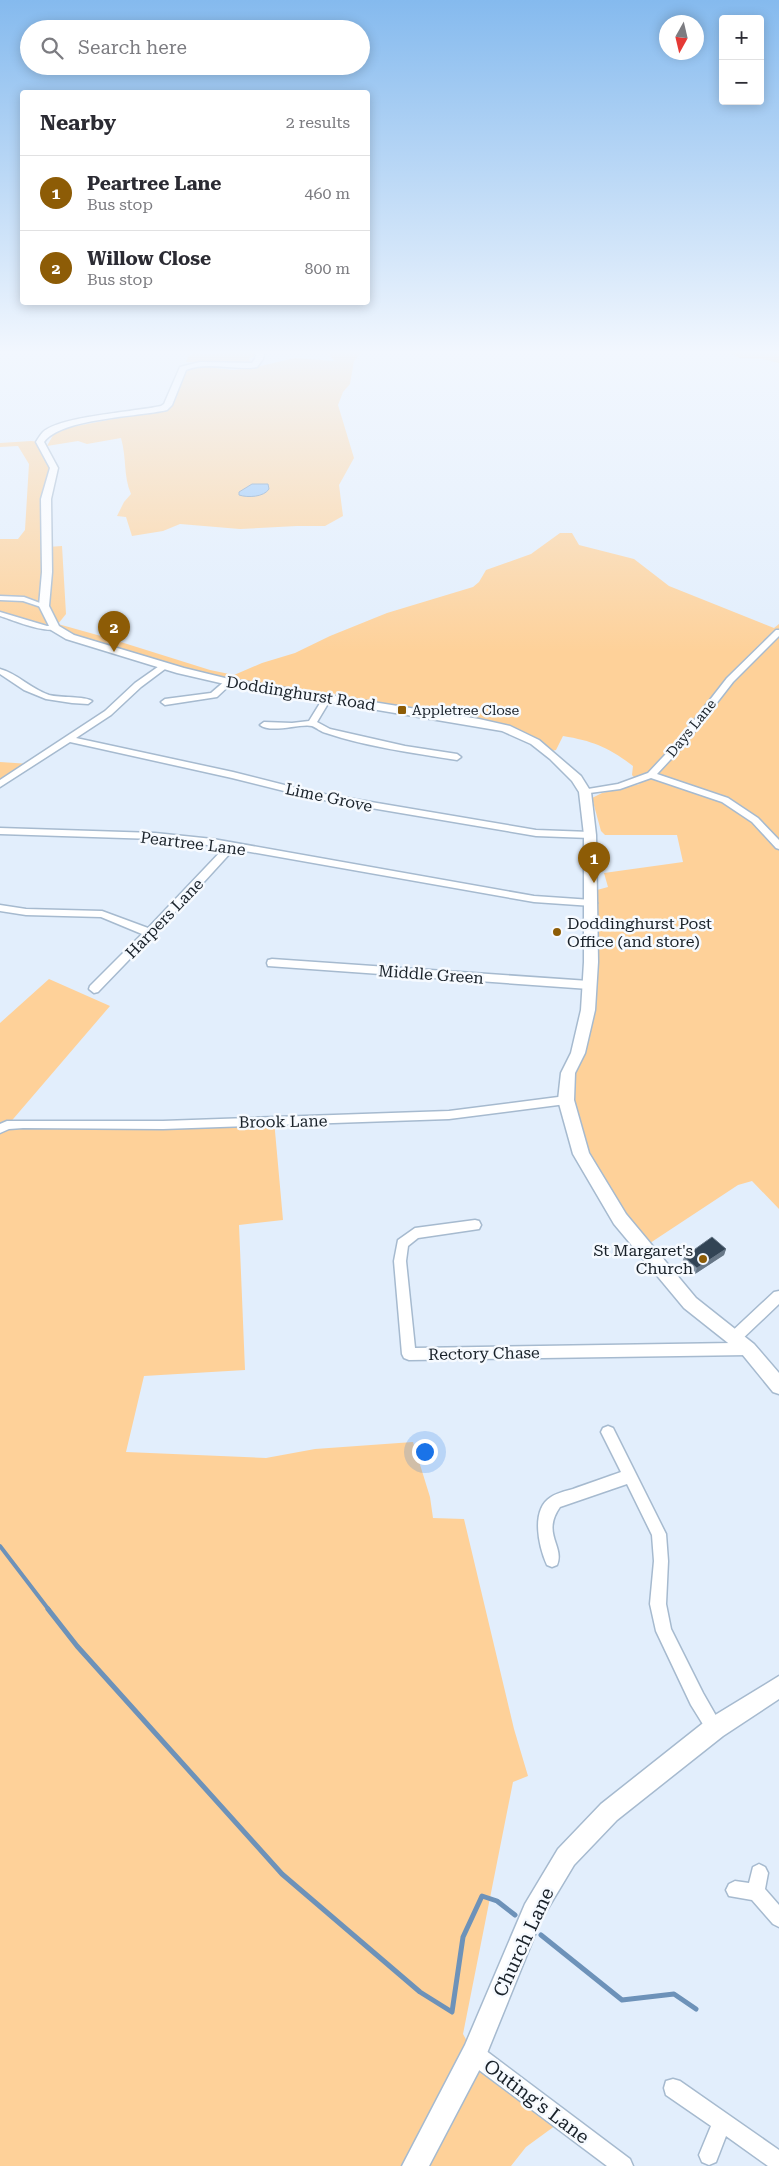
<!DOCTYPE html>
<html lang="en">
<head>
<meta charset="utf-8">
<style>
	:root { --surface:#fff; --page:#f2f2f3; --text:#2b2b33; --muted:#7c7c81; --line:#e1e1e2; --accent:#8d5c06 }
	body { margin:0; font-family:"Roboto Serif",serif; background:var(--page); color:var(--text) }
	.controls { position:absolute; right:15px; top:15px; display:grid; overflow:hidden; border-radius:5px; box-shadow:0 2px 12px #0003 }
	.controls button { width:45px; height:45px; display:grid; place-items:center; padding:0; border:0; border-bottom:1px solid var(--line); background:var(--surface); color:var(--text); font:25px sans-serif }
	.compass { position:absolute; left:659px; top:15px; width:45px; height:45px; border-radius:50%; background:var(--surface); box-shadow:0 2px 12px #0003; rotate:188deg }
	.you { position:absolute; left:424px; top:1451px; width:18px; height:18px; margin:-12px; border:4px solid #fff; border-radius:50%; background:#1a73e8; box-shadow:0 0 0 8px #1a73e833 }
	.badge { display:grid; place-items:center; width:32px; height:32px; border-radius:50%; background:var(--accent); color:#fff; font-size:16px; font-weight:700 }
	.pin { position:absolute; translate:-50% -41px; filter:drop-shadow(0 1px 2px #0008) }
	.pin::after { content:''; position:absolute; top:26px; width:18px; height:15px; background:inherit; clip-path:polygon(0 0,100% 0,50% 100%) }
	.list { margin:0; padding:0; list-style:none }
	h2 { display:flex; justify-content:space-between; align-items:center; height:65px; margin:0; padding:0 20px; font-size:21px }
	h2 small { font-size:16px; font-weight:400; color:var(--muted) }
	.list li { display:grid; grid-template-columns:32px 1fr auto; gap:15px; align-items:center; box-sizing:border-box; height:75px; padding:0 20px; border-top:1px solid var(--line) }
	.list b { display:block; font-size:19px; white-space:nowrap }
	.list p { margin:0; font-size:16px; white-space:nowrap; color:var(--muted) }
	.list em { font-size:16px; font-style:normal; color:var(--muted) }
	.icon { flex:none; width:28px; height:28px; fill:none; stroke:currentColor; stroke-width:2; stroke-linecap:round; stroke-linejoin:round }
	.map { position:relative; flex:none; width:779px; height:2166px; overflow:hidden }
	.search { position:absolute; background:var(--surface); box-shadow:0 2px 12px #0003; left:20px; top:20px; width:350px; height:55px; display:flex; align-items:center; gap:12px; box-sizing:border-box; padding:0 18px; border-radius:28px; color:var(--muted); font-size:19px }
	.panel { position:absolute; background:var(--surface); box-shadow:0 2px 12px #0003; left:20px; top:90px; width:350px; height:215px; border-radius:5px }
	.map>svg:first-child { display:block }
</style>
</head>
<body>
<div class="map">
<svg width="779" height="2166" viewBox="0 0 779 2166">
	<rect width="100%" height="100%" fill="#e2eefc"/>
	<!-- green -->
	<path fill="#fed199" d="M192,349H200L198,353L207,354L256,350V356L249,358L250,363L186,362L188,357L193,353Z
		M316,349H364L354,361L350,384L343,392L338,405L354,458L339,485L343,516L325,526H297L240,529L180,524L163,531L132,536L126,517L117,516L124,502L131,494C123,475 127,459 121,438L87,444L78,441L47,446L56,430L170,408L185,368L195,366L234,370L256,367L295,358L334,361L326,350Z
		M724,349H779V363L763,359L739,358Z
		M31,441L40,442L50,458L52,481L47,547L62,546L66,614L58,624L108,638L210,670L234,675L262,663L295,653L330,636L387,613L473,587L479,582L486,570L531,554L560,533H572L579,545L634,559L669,586L774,628L779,624V1209L752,1181L738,1185L644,1247L581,1154L566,1100L583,1037L597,996V890L608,887L604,873L683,862L677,835H605L601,831L592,798L602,793L640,784L632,775L633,766C608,747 593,741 563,736L556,750L548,752L520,734L229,682L0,614V539H18L25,530L29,464L18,446L0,447V443Z
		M0,762L30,764L0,784Z
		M49,979L110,1006L8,1125L274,1120L283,1220L239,1225L245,1370L144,1376L126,1452L266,1458L315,1449L413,1442L430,1497L433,1518L464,1519L514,1729L528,1776L513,1782L463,2034L474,2054L563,2120L526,2147L511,2166H0V1023Z"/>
	<!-- water -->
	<path fill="#91c3f7" stroke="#6d92b9" d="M252,484H268L269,489C264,497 248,498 239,495V492Z"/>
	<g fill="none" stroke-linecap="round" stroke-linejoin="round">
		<!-- stream-far1 -->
		<path stroke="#6d92b9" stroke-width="4" d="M0,1546L49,1610"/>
		<!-- stream -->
		<path stroke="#6d92b9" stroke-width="5" d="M48,1609L77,1646L282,1874L420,1992L452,2012L463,1937L482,1896L497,1901L515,1915
			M541,1935L622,2000L674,1994L696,2009"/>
		<!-- street casing -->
		<g stroke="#a6bacf" stroke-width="3">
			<path id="street" d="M0,596L24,597L48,606L44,608L23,601L0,600Z
				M0,612L47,626H58L59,628C48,635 13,620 0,616Z
				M776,630H779V636L733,682L684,745L657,774L728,798L758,818L779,840V849L776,848L752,822L722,802L651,778L620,789L582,794V790L618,784L648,773L678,741L727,678Z
				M162,664L169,666L141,687L111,715L76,738L233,772L312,792L536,830L590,832L595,835L590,838L536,836L312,798L232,778L70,742L0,787V780L105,711L135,683Z
				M0,669C18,674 31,689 49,695C60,698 85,696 92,701L88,704L72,703L46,699L24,690L0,674Z
				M226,680H232L233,682L217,697L165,705L161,702L165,699L211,693Z
				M328,694L332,697L317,722L330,729L405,746L457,754L461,757L457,760C413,753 368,747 326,733C321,732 317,728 312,726C301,723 271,734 260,725L264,722L292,723L309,721L325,695Z
				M0,828L155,833L213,839L534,896L592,900L597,903L592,906L534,902L234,849L203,883L98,992L94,993L89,989L90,986L142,934L101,917L26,915L0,911V905L26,909L102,911L148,928L225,847L155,839L0,834Z
				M272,959L589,981L594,985L589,989L268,966L267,963L268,960Z
				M566,1096L570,1097L572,1100L570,1103L566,1104L449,1119L163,1129L23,1128L9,1129L0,1133V1124L7,1121H163L449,1111Z
				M475,1220L479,1221L481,1225L479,1229L418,1238L408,1246L406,1261L415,1348L733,1343L729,1342L727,1338L729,1334L774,1292L779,1291V1304L739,1342L735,1343L753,1345L755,1349L753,1353L748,1355L409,1360L404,1358L402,1354L394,1261L398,1240L415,1228Z
				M608,1426L613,1428L666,1534L668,1561L666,1604L671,1629L703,1693L723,1728L721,1734L715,1736L709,1734L691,1705L656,1631L650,1604L654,1561L652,1535L627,1484L560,1507C541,1534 565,1546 557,1565L552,1567L547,1565C539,1547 530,1510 551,1497C557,1493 566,1491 573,1489C589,1483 605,1478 621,1472L601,1432L603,1428Z
				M759,1864L765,1867L768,1873L765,1889L779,1905V1927L773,1924L752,1900L729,1896L726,1890L729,1884L735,1881L749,1883L753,1867Z
				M474,2045L481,2047L630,2159L633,2166H607L467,2061L465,2054L467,2047Z
				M673,2079L680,2081L779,2150V2166H768L726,2136L716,2162L709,2165L702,2162L699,2155L711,2126L666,2095L664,2088L666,2081Z"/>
		</g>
		<!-- secondary casing -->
		<g stroke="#a6bacf" stroke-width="3">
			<path id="secondary" d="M257,349H265L263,359L257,367C233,371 209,361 186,370L172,405L167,410C137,417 62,418 44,442L58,468L51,499L52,572L49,606L59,626L74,635L184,668L229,679L479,719L510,726L539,740L581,776L591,792L596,835L598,962L595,1010L585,1053L575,1073L574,1100L589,1153L626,1214L696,1298L754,1344L779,1373V1394L773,1392L742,1354L684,1308L614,1224L573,1154L558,1100L561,1073L571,1053L581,1010L584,962V835L579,792L572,781L550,759L531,744L502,731L229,685L177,673L66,639L51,630L39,606L42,572L41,499L50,468L36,442C38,439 40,435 43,432C61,416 134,412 161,406L164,404L180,367L200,362L252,363L255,359Z
				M779,1676V1699L723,1736L617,1820L574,1865L541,1920L483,2063L429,2166H402L465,2045L525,1904L558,1849L601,1804L707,1720Z"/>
		</g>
		<!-- street -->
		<use href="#street" fill="#fff" fill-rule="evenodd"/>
		<!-- secondary -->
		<use href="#secondary" fill="#fff" fill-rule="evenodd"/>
	</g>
	<!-- wall -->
	<path fill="#8a99a8" d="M726,1249L724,1255L695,1274L682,1263L684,1257Z"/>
	<!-- shaded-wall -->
	<path fill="#677787" d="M726,1249L724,1255L695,1274L697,1268Z"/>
	<!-- building -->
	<path fill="#324455" stroke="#677787" d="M712,1237L726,1249L697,1268L684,1257Z"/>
	<!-- sky -->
	<linearGradient id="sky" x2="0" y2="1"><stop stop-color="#85baee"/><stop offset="0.54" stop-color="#f2f7fe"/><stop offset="1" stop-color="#f2f7fe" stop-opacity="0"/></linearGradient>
	<rect width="779" height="652" fill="url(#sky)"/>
	<!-- markers -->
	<g fill="#8d5c06" stroke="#f6faff" stroke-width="2">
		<rect x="397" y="705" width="10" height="10" rx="2.5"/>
		<circle cx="557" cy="932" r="5"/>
		<circle cx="703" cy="1259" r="5"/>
	</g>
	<g text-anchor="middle" stroke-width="5" stroke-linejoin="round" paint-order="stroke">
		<!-- far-poi labels -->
		<g font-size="14" fill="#192129" stroke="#f6faff" text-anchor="start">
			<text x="412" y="715">Appletree Close</text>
		</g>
		<!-- far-street labels -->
		<g font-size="14" fill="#192129" stroke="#f6faff">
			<text transform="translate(691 728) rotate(-51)" y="5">Days Lane</text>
		</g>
		<!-- street labels -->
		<g font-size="16" fill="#192129" stroke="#f6faff">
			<text transform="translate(301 693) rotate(9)" y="6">Doddinghurst Road</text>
			<text transform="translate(329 797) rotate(12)" y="6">Lime Grove</text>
			<text transform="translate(193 843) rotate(7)" y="6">Peartree Lane</text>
			<text transform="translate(164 918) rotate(-46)" y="6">Harpers Lane</text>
			<text transform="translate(431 974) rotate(4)" y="6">Middle Green</text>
			<text transform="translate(283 1121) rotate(-1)" y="6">Brook Lane</text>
			<text transform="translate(484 1353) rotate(-1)" y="6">Rectory Chase</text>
		</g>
		<!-- poi labels -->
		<g font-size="16" fill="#192129" stroke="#f6faff" text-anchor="start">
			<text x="567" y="929">Doddinghurst Post<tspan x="567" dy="18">Office (and store)</tspan></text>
			<text x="693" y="1256" text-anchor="end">St Margaret's<tspan x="693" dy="18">Church</tspan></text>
		</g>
		<!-- near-street labels -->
		<g font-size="19" fill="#192129" stroke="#f6faff">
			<text transform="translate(523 1942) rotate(-65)" y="7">Church Lane</text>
			<text transform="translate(537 2101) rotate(37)" y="7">Outing's Lane</text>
		</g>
	</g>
</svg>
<div class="controls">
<button>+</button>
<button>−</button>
</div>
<svg class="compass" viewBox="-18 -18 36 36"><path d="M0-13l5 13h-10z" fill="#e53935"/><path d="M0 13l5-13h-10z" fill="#7c7c81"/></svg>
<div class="you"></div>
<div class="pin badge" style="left:594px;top:883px">1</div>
<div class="pin badge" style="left:114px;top:652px">2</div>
<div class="search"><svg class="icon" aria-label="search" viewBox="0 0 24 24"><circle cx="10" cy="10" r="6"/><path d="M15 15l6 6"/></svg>Search here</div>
<section class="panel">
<h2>Nearby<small>2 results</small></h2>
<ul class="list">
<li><span class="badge">1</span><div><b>Peartree Lane</b><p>Bus stop</p></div><em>460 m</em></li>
<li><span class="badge">2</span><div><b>Willow Close</b><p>Bus stop</p></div><em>800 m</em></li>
</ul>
</section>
</div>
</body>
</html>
